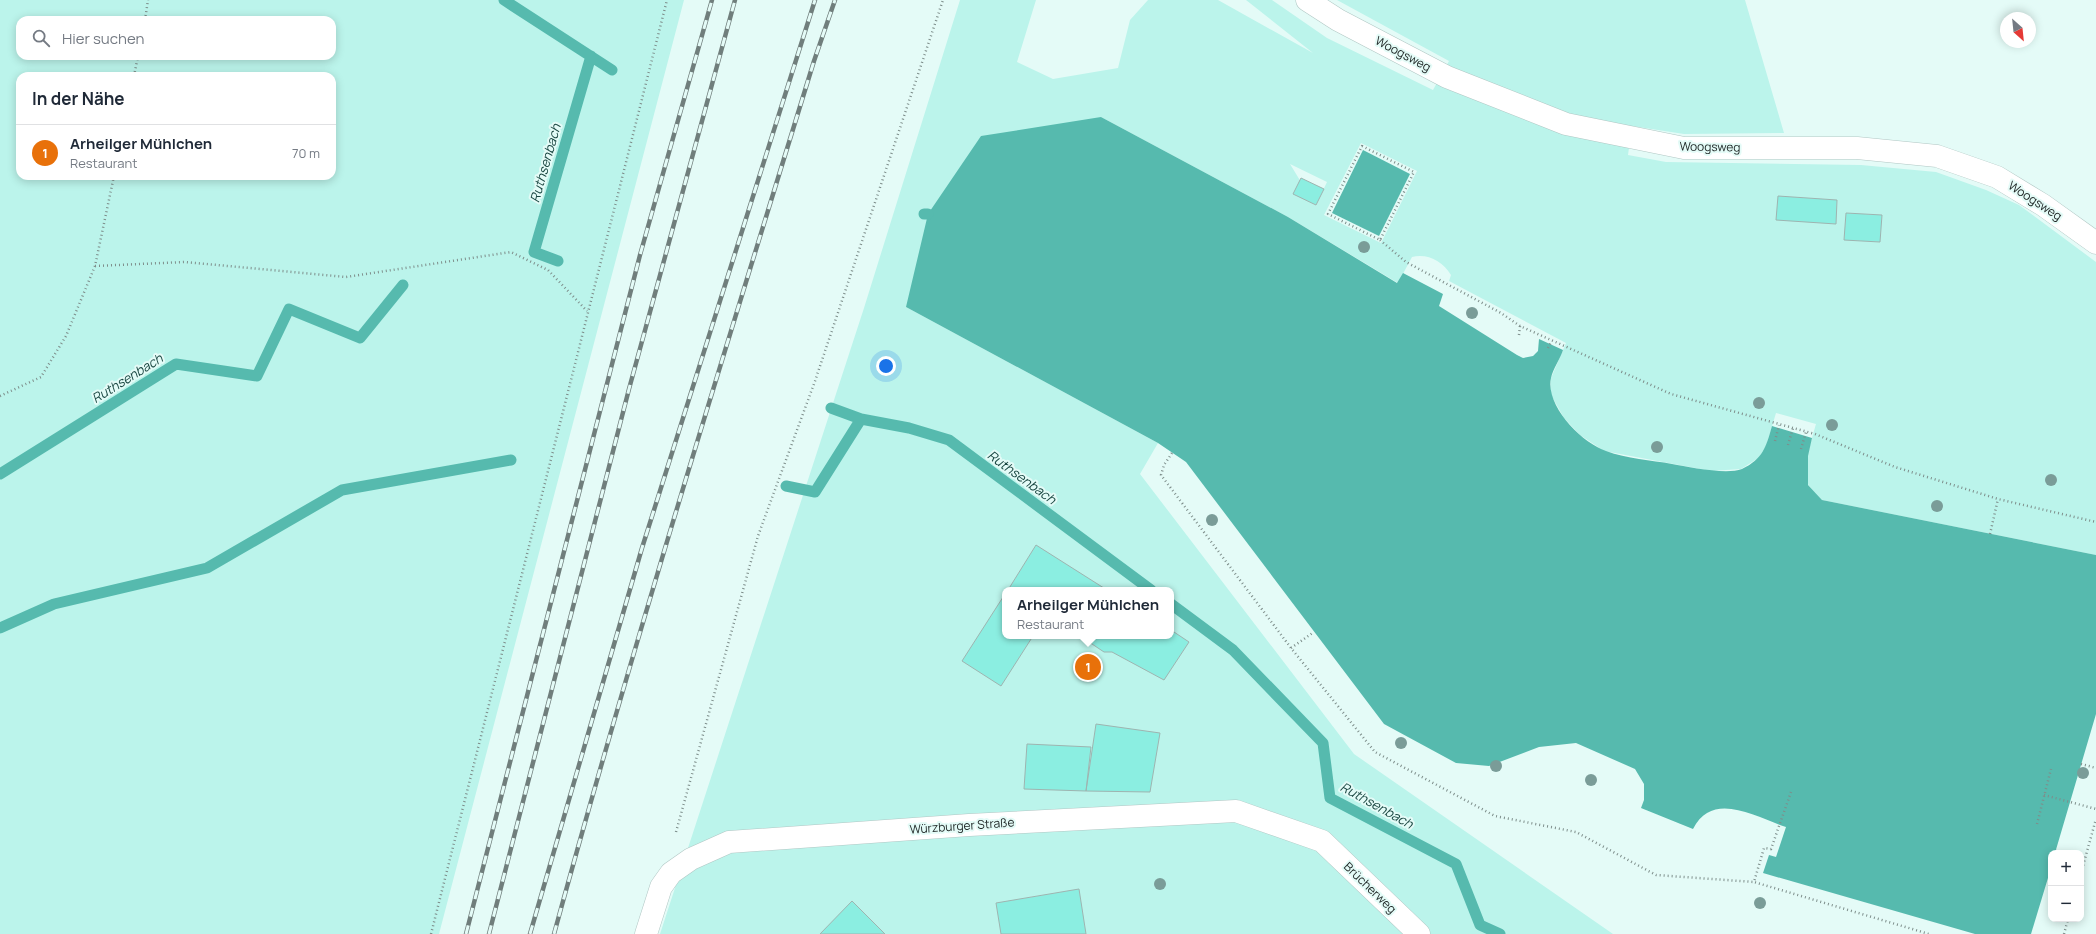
<!DOCTYPE html>
<html lang="de">
<head>
<meta charset="utf-8">
<style>
	:root { --surface:#fff; --page:#f2f2f3; --text:#1f2937; --muted:#747a83; --line:#e0e1e3; --accent:#ea580c }
	body { margin:0; font-family:Manrope,sans-serif; background:var(--page); color:var(--text) }
	.controls { position:absolute; right:12px; bottom:12px; display:grid; overflow:hidden; border-radius:8px; box-shadow:0 2px 10px #0003 }
	.controls button { width:36px; height:36px; display:grid; place-items:center; padding:0; border:0; border-bottom:1px solid var(--line); background:var(--surface); color:var(--text); font:20px sans-serif }
	.compass { position:absolute; left:2000px; top:12px; width:36px; height:36px; border-radius:50%; background:var(--surface); box-shadow:0 2px 10px #0003; rotate:153deg }
	.you { position:absolute; left:886px; top:366px; width:14px; height:14px; margin:-10px; border:3px solid #fff; border-radius:50%; background:#1a73e8; box-shadow:0 0 0 6px #1a73e833 }
	.badge { display:grid; place-items:center; width:26px; height:26px; border-radius:50%; background:var(--accent); color:#fff; font-size:13px; font-weight:700 }
	.pin { position:absolute; translate:-50% -50%; border:2px solid #fff; box-shadow:0 1px 4px #0006 }
	.popup { position:absolute; left:1002px; top:587px; width:172px; height:52px; box-sizing:border-box; display:grid; place-content:center; border-radius:8px; background:var(--surface); filter:drop-shadow(0 1px 3px #0005); font-size:13px; white-space:nowrap; color:var(--muted) }
	.popup b { font-size:15px; color:var(--text) }
	.popup::after { content:''; position:absolute; left:50%; top:100%; margin-left:-8px; border:8px solid transparent; border-top-color:var(--surface) }
	.list { margin:0; padding:0; list-style:none }
	h2 { display:flex; justify-content:space-between; align-items:center; height:52px; margin:0; padding:0 16px; font-size:17px }
	h2 small { font-size:13px; font-weight:400; color:var(--muted) }
	.list li { display:grid; grid-template-columns:26px 1fr auto; gap:12px; align-items:center; box-sizing:border-box; height:56px; padding:0 16px; border-top:1px solid var(--line) }
	.list b { display:block; font-size:15px; white-space:nowrap }
	.list p { margin:0; font-size:13px; white-space:nowrap; color:var(--muted) }
	.list em { font-size:13px; font-style:normal; color:var(--muted) }
	.icon { flex:none; width:22px; height:22px; fill:none; stroke:currentColor; stroke-width:2; stroke-linecap:round; stroke-linejoin:round }
	.map { position:relative; flex:none; width:2096px; height:934px; overflow:hidden }
	.search { position:absolute; background:var(--surface); box-shadow:0 2px 10px #0003; left:16px; top:16px; width:320px; height:44px; display:flex; align-items:center; gap:10px; box-sizing:border-box; padding:0 14px; border-radius:12px; color:var(--muted); font-size:15px }
	.panel { position:absolute; background:var(--surface); box-shadow:0 2px 10px #0003; left:16px; top:72px; width:320px; height:108px; border-radius:12px }
	.map>svg:first-child { display:block }
</style>
</head>
<body>
<div class="map">
<svg width="2096" height="934" viewBox="0 0 2096 934">
	<rect width="100%" height="100%" fill="#e4fbf7"/>
	<!-- green -->
	<path fill="#bbf4eb" fill-rule="evenodd" d="M0,0H684L439,934H0ZM20,20H332V56H20ZM20,76H332V176H20Z
		M960,0H1036L1017,62L1053,79L1118,68L1130,20L1148,0H1218L1313,53L1246,0H1272L1327,38L1433,90L1449,61L1337,0H1745L1784,133L1684,134L1632,126L1628,155L1666,162L1861,165L1936,172L1986,190L2019,205L2096,262V555L1822,500C1818,495 1813,491 1809,486C1800,474 1812,438 1816,424L1776,413L1765,450L1760,457L1741,469L1711,471L1604,451L1580,435L1564,418L1551,395V378L1566,343L1449,281L1451,275C1443,261 1427,253 1412,257L1398,283L1288,217L1101,117L906,307L1158,443L1140,474L1354,754L1613,934H660L864,308ZM1361,143L1417,171L1381,243L1324,215ZM1290,164L1327,182L1316,205H1315ZM1778,197L1837,200L1836,223L1777,220ZM1846,213L1882,215L1880,242L1845,240ZM1005,590H1171V636H1005Z"/>
	<!-- water -->
	<path fill="#56baae" d="M1101,117L1288,217L1397,283L1403,273L1443,294L1439,306L1517,355L1523,358L1533,356L1538,351L1539,339L1563,350C1560,359 1553,369 1551,378C1545,406 1582,443 1606,451C1627,459 1651,460 1672,464C1689,467 1726,475 1742,469C1763,459 1766,447 1772,426L1812,438L1808,456V485L1822,500L2096,555V714L2055,853H2051V868L2031,934H1975L1763,873L1769,855L1776,857L1786,827C1755,817 1713,790 1693,829L1641,808L1644,800V784L1635,769L1576,743L1539,747L1489,766L1456,763L1384,724L1186,462L1158,443L906,307L928,214L981,136Z
		M1363,150L1410,174L1379,236L1332,213Z"/>
	<g fill="none" stroke-linecap="round" stroke-linejoin="round">
		<!-- stream -->
		<path stroke="#56baae" stroke-width="11" d="M504,0L612,70
			M924,214H928
			M558,261L534,252L591,56
			M831,408L861,419L909,428L949,440L1151,590
			M0,474L176,364L257,376L289,309L360,338L403,285
			M786,486L815,492L861,419
			M1171,604L1233,650L1323,743L1330,798L1456,864L1480,925L1500,934
			M0,628L54,604L207,568L342,490L511,460"/>
	</g>
	<!-- building -->
	<path fill="#8beee1" stroke="#9eb4b0" d="M1301,178L1324,189L1316,205L1293,194Z
		M1778,196L1837,200L1836,224L1776,220Z
		M1846,213L1882,215L1880,242L1844,240Z
		M1036,545L1107,590H1008Z
		M1005,594V636H1033L1001,686L962,661Z
		M1171,630L1189,642L1164,680L1112,652H1104L1089,642L1087,636H1171Z
		M1096,724L1160,733L1150,792L1086,791Z
		M1027,744L1091,747L1086,791L1024,789Z
		M1079,889L1086,934H1001L996,903Z
		M852,901L885,934H820Z"/>
	<g fill="none" stroke-linecap="round" stroke-linejoin="round">
		<!-- minor casing -->
		<g stroke="#b1c7c4" stroke-width="23">
			<path id="minor" d="M1307,0L1338,20L1447,77L1566,124L1684,148H1857L1937,156L1997,177L2043,205L2096,243
				M646,934L661,887L671,873L691,859L729,842L969,825L1236,811L1322,841L1419,934"/>
		</g>
		<!-- path -->
		<path stroke="#7e8e8b" stroke-width="2.5" stroke-dasharray="1 3" stroke-linecap="butt" d="M145,20L148,0
			M134,76L138,56
			M1362,146L1414,172L1380,240L1328,214Z
			M1380,240L1406,262L1501,313L1520,326L1671,394L1815,434L1895,467L1998,499L2096,522
			M95,266L185,262L346,277L511,252L548,270L587,311
			M1519,335L1520,326
			M1548,348L1551,342
			M0,396L41,377L66,336L95,266L114,176
			M1775,441L1779,425
			M1788,445L1793,428
			M1801,449L1806,432
			M1172,453L1164,465L1161,475L1291,648L1375,752L1495,816L1576,832L1656,875L1754,882
			M1990,534L1998,499
			M1291,648L1314,632
			M2081,764L2096,768
			M1791,792L1771,849L1764,848L1754,882L1929,934
			M2044,795L2096,809
			M2037,824L2051,769
			M676,832L758,536L815,381L943,0
			M2056,851L2066,853
			M2081,873L2096,819
			M431,934L667,0
			M2064,934L2068,919"/>
		<!-- minor -->
		<use href="#minor" stroke="#fff" stroke-width="22"/>
		<!-- rail casing -->
		<g stroke="#707e7c" stroke-width="4.5">
			<path id="rail" d="M466,934L640,255L712,0
				M489,934L629,389L735,0
				M530,934L642,548L815,0
				M554,934C634,641 725,351 814,61L835,0"/>
		</g>
		<!-- rail -->
		<use href="#rail" stroke="#e4fbf7" stroke-width="3" stroke-dasharray="9" stroke-linecap="butt"/>
	</g>
	<!-- trees -->
	<g fill="#7a9c98">
		<circle cx="1364" cy="247" r="6"/>
		<circle cx="1472" cy="313" r="6"/>
		<circle cx="1759" cy="403" r="6"/>
		<circle cx="1832" cy="425" r="6"/>
		<circle cx="1657" cy="447" r="6"/>
		<circle cx="2051" cy="480" r="6"/>
		<circle cx="1937" cy="506" r="6"/>
		<circle cx="1212" cy="520" r="6"/>
		<circle cx="1401" cy="743" r="6"/>
		<circle cx="1496" cy="766" r="6"/>
		<circle cx="2083" cy="773" r="6"/>
		<circle cx="1591" cy="780" r="6"/>
		<circle cx="1160" cy="884" r="6"/>
		<circle cx="1760" cy="903" r="6"/>
	</g>
	<g text-anchor="middle" stroke-width="4" stroke-linejoin="round" paint-order="stroke">
		<!-- street labels -->
		<g font-size="12" fill="#222a29" stroke="#e4fbf7">
			<text transform="translate(1403 54) rotate(28)" y="4">Woogsweg</text>
			<text transform="translate(1710 147) rotate(1)" y="4">Woogsweg</text>
			<text transform="translate(2035 201) rotate(33)" y="4">Woogsweg</text>
			<text transform="translate(962 826) rotate(-4)" y="4">Würzburger Straße</text>
			<text transform="translate(1370 888) rotate(44)" y="4">Brücherweg</text>
		</g>
		<!-- water labels -->
		<g font-size="13" font-style="italic" fill="#194641" stroke="#e4fbf7">
			<text transform="translate(545 163) rotate(-74)" y="5">Ruthsenbach</text>
			<text transform="translate(127 378) rotate(-32)" y="5">Ruthsenbach</text>
			<text transform="translate(1022 477) rotate(36)" y="5">Ruthsenbach</text>
			<text transform="translate(1377 805) rotate(29)" y="5">Ruthsenbach</text>
		</g>
	</g>
</svg>
<div class="controls">
<button>+</button>
<button>−</button>
</div>
<svg class="compass" viewBox="-18 -18 36 36"><path d="M0-13l5 13h-10z" fill="#e53935"/><path d="M0 13l5-13h-10z" fill="#747a83"/></svg>
<div class="you"></div>
<div class="pin badge" style="left:1088px;top:667px;background:#e8710a">1</div>
<div class="popup"><b>Arheilger Mühlchen</b>Restaurant</div>
<div class="search"><svg class="icon" aria-label="search" viewBox="0 0 24 24"><circle cx="10" cy="10" r="6"/><path d="M15 15l6 6"/></svg>Hier suchen</div>
<section class="panel">
<h2>In der Nähe<small></small></h2>
<ul class="list">
<li><span class="badge" style="background:#e8710a">1</span><div><b>Arheilger Mühlchen</b><p>Restaurant</p></div><em>70 m</em></li>
</ul>
</section>
</div>
</body>
</html>
